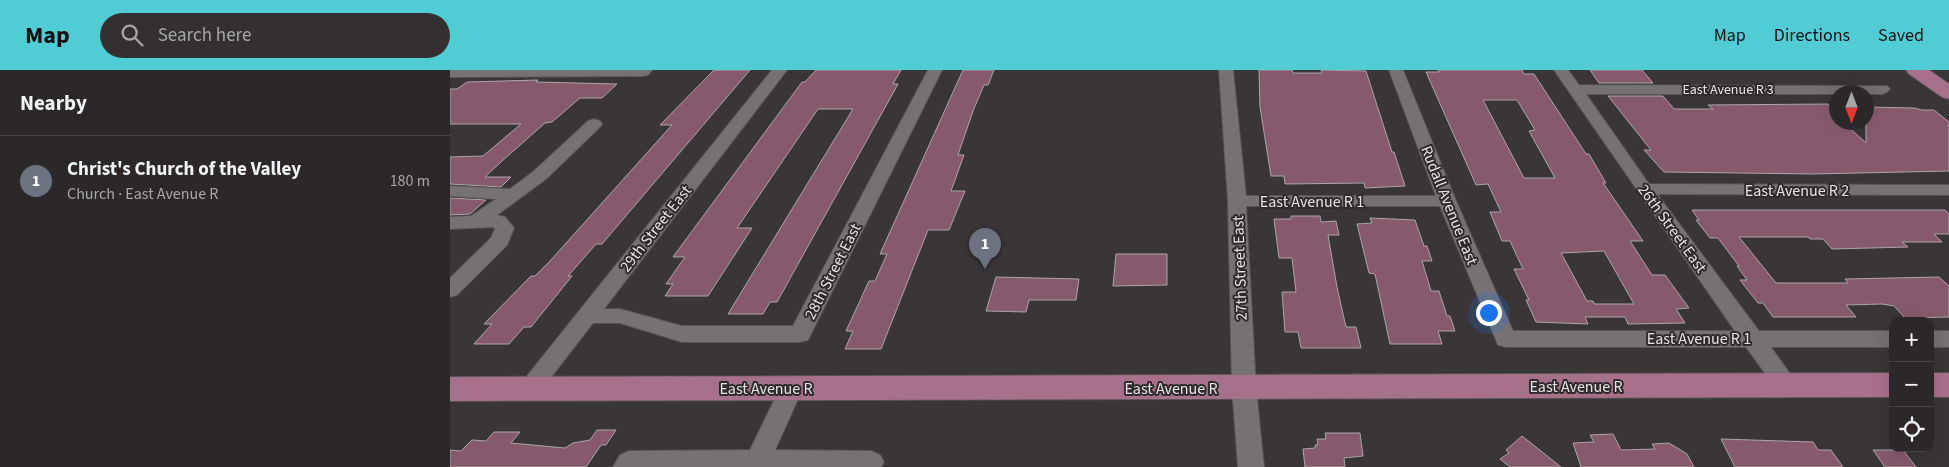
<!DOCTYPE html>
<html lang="en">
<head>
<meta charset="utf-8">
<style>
	:root { --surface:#2c2829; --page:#343031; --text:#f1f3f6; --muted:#a6a6a8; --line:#484446; --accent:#51ccd4 }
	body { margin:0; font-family:"Source Sans 3",sans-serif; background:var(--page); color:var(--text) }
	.controls { position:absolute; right:15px; bottom:15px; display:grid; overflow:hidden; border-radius:10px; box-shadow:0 5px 20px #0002 }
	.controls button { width:45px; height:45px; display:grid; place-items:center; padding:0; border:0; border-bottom:1px solid var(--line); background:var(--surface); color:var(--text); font:25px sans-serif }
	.compass { position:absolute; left:1379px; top:15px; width:45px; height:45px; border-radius:50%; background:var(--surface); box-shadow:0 5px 20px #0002; rotate:180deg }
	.you { position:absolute; left:1038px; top:242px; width:18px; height:18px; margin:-12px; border:4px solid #fff; border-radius:50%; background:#1a73e8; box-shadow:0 0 0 8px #1a73e833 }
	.badge { display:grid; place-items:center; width:32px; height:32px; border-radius:50%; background:var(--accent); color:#fff; font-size:16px; font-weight:700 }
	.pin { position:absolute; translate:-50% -41px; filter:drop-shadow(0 1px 2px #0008) }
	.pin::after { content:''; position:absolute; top:26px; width:18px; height:15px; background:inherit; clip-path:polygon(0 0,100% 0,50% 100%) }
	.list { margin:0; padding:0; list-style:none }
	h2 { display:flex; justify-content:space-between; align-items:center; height:65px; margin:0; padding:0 20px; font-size:21px }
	h2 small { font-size:16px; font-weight:400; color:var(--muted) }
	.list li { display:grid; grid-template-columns:32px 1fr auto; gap:15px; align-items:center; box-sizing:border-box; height:90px; padding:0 20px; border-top:1px solid var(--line) }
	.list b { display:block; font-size:19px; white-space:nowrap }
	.list p { margin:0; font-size:16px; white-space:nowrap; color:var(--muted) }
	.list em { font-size:16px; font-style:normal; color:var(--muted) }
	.icon { flex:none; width:28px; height:28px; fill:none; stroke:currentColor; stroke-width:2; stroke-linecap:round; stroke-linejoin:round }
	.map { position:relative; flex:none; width:1499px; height:397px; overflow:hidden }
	header { display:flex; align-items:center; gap:30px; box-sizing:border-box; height:70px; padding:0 25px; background:var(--accent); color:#111 }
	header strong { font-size:24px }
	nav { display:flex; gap:28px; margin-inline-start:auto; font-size:18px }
	.search { width:350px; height:45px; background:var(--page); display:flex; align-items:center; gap:12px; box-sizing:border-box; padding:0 18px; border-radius:28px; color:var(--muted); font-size:19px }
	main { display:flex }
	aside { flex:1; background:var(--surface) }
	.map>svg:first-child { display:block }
</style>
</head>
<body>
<header>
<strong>Map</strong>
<div class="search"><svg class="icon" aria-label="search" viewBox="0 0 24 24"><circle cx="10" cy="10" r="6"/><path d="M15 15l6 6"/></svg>Search here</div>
<nav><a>Map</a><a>Directions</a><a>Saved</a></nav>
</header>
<main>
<aside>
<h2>Nearby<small></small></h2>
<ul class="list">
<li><span class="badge" style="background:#6b7280">1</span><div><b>Christ's Church of the Valley</b><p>Church · East Avenue R</p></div><em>180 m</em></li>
</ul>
</aside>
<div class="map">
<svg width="1499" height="397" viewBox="0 0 1499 397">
	<rect width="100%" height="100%" fill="#3a3537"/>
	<!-- building -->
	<path fill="#87596d" stroke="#aba6a8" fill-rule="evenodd" d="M264,0H300L152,174H146L118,206H122L81,257H74L59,274H24L42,254H34L81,206H85L100,191L222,55H210Z
		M366,0H451L443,14H448L327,232H320L313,244H278L403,39H368L287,158H302L258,226H215L223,214H216L235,187H223L352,12H355Z
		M513,0H544L538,15H534L523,41L508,85H514L501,121H515L499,160H478L431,279H395L403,261H396L419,211H425L437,184H430Z
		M809,0H842L843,3H872L871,0L916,1L942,82H944L955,116L915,118L914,113L835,114L834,106H821L810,37Z
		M988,0H1072L1074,4H1084L1136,84H1139L1156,113H1153L1193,171H1180L1202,205H1215L1239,238L1226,239L1235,253L1178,254L1175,247H1135L1138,254L1086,252L1076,230H1079L1064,199H1073L1060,171H1052L1040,142H1051L1038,114L1026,115L976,2H989ZM1033,30H1067L1085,60L1079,61L1105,108H1074ZM1154,181L1184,234H1144L1143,231H1137L1111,183Z
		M1140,0H1192L1203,13H1149Z
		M88,10L86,12L167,14L152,28H130L102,52L95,53L52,91L35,107H61L51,117L0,114V87L33,86L71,54H0V19H7L17,12Z
		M1158,26H1213L1224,39H1263L1258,35L1378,34L1380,36H1386V52H1393L1416,73V37L1464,38L1472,40H1484L1499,52V101L1363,104L1214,102L1194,80H1201Z
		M0,128L36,130L20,144L0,145Z
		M1242,140H1495L1499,144V164H1484L1492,172H1452L1458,177L1382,179L1373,169H1360L1358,167H1289L1326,213H1398L1395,209L1489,207L1499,216V247L1455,248L1444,236L1432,234L1396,235L1406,247H1323L1313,233H1308L1290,210H1297L1287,196H1289L1268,168H1260L1246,150H1249Z
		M841,146H870L871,152L886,151L889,165H878L887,217L896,257H906L911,278H851L848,262H835L832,222H846L842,188H829L824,149H841Z
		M920,148L965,150L974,176H977L982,191H972L981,221H989L997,246H1000L1005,261H988L992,274H940L925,204L919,203L907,154L922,153Z
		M666,184H717V215L663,216Z
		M546,207L629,209L626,230H579L576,242L536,241Z
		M147,360H166L156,375H151L136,397H0V380L11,381L22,370L36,371L44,362H70L61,373L115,378L123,373L140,370Z
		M875,363H910L913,386L894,388L895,397H855L853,379L865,378V375H868L867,369H876Z
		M1163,364L1171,380L1205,379L1202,374L1219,373L1237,384L1244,397H1131L1123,373L1144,372L1140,365Z
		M1072,366L1111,397H1060L1050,389L1059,383L1056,380Z
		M1271,369L1363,372L1368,380H1381L1393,397H1285Z
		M1423,380H1453L1466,397H1435Z"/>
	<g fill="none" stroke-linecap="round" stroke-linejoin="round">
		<!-- minor casing -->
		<g stroke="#585455" stroke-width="2">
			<path id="minor" d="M0,0H202L198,5L193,6L0,7Z
				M322,0H337L154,239H170L232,256H343L478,0H492L358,270L350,272H232L170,253H143L89,323L81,326L73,323L69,317L73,311Z
				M769,0H783L796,126H986L939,0H953L1006,131L1063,261H1285L1104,0H1118L1129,15L1437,16L1440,19L1437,22L1432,24H1136L1199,114L1499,115V125L1207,124L1309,261H1443V277H1321L1348,315L1344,321L1336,324L1328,321L1296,277H1056L1048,275L990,136H796L806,318L814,397H788L782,318L778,131Z
				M144,49L150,51L152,54L150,57L96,109L47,145L55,147L64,158L57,175L7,225L0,227V208L41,168L45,159L43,157L0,159V147L21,146L46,129L0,126V116L60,119L84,101L138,51Z
				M1480,261H1499V277H1480Z
				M341,309L349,312L353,318L325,380L421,381L430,385L434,392L431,397H163L170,385L179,381L300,380L333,312Z"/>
		</g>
		<!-- major casing -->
		<g stroke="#585455" stroke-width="2">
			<path id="major" d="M1456,0H1479L1499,14V29L1492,27L1459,4Z
				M1443,303V327L0,331V307Z
				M1480,303H1499V327H1480Z"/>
		</g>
		<!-- minor -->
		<use href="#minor" fill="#767173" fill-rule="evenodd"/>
		<!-- major -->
		<use href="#major" fill="#a8718b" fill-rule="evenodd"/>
	</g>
	<g text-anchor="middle" stroke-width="4" stroke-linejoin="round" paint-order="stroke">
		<!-- far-street labels -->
		<g font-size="14" fill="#e5e2e3" stroke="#2f2b2d">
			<text x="1278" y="24">East Avenue R 3</text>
		</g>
		<!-- street labels -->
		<g font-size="16" fill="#e5e2e3" stroke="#2f2b2d">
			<text x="1347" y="126">East Avenue R 2</text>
			<text x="862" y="137">East Avenue R 1</text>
			<text transform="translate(1000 135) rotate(68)" y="6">Rudall Avenue East</text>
			<text transform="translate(205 158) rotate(-52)" y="6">29th Street East</text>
			<text transform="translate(1223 158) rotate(54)" y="6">26th Street East</text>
			<text transform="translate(789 198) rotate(-92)" y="6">27th Street East</text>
			<text transform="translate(382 201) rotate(-63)" y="6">28th Street East</text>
			<text x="1249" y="274">East Avenue R 1</text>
			<text x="1126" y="322">East Avenue R</text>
			<text x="316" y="324">East Avenue R</text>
			<text x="721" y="324">East Avenue R</text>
		</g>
	</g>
</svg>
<div class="controls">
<button>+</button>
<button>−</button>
<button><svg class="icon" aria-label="locate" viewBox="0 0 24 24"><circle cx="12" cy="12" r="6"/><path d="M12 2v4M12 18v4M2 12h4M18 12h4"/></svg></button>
</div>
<svg class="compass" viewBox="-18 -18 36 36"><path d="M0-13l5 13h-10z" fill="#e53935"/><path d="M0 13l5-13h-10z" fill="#a6a6a8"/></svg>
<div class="you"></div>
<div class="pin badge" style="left:535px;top:199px;background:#6b7280">1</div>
</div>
</main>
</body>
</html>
